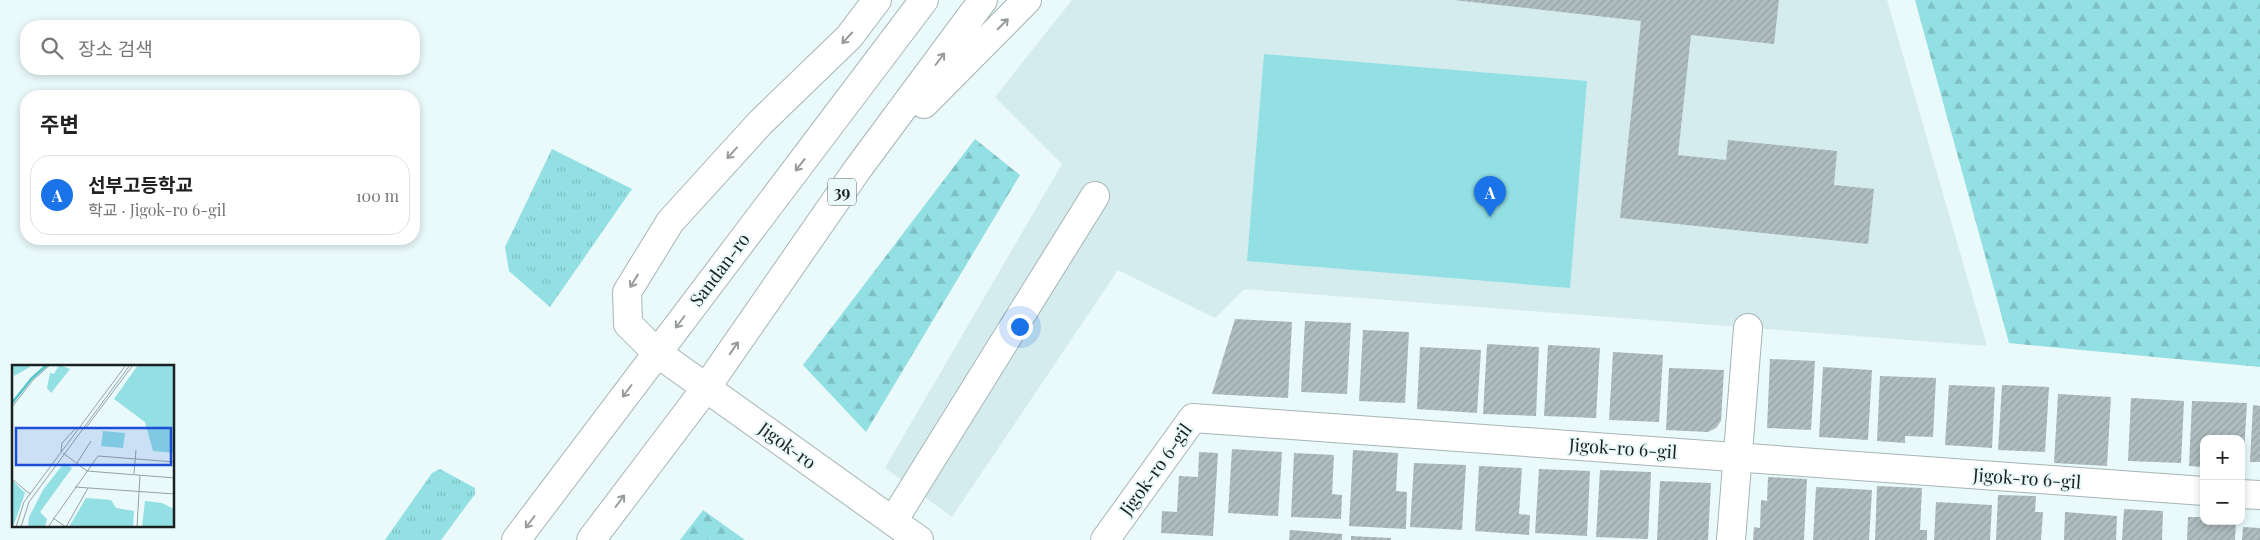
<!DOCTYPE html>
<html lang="ko">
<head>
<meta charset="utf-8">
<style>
	:root { --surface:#fff; --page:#f6f6f6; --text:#222; --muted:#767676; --line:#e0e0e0; --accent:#1a73e8 }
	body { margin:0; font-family:"Playfair Display","Noto Sans KR",serif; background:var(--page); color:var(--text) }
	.controls { position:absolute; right:15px; bottom:15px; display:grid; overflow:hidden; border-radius:10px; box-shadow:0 2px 8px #0003 }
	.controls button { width:45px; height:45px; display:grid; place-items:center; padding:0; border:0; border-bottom:1px solid var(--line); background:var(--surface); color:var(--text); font:25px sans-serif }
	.you { position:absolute; left:1019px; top:326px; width:18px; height:18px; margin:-12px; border:4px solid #fff; border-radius:50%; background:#1a73e8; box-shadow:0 0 0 8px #1a73e833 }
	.badge { display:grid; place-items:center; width:32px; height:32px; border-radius:50%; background:var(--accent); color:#fff; font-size:16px; font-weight:700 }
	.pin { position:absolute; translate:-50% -41px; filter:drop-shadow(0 1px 2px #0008) }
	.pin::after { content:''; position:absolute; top:26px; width:18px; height:15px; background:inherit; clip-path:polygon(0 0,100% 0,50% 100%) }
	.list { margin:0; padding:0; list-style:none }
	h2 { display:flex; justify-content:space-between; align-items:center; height:65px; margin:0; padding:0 20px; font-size:21px }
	h2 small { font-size:16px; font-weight:400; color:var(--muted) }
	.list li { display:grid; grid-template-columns:32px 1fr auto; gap:15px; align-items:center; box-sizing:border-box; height:80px; margin:0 10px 10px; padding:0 10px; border:1px solid var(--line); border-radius:20px }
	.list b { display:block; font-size:19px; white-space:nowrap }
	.list p { margin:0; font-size:16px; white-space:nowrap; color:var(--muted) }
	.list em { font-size:16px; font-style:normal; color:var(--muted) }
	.icon { flex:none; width:28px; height:28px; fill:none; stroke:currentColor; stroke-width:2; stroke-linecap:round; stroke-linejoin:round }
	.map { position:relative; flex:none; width:2260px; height:540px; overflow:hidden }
	.search { position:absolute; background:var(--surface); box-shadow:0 2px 8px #0003; left:20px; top:20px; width:400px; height:55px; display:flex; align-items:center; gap:12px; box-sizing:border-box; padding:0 18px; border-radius:20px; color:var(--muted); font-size:19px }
	.panel { position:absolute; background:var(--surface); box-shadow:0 2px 8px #0003; left:20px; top:90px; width:400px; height:155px; border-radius:20px }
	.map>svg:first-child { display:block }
</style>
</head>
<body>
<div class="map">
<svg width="2260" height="540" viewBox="0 0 2260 540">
	<defs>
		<pattern id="grass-tufts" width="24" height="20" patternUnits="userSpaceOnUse" patternTransform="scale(1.25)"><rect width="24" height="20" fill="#92dfe4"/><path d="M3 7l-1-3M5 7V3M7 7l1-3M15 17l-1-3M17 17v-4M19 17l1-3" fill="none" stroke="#7dbfc3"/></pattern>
		<pattern id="forest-firs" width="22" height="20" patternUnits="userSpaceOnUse" patternTransform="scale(1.25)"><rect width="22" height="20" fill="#92dfe4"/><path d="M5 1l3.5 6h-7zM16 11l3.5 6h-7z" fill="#7dbfc3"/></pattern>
		<pattern id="building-hatch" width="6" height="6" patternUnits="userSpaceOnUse" patternTransform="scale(1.25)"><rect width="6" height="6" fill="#afbdbe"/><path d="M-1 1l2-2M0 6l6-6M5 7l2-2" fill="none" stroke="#96a2a3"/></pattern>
	</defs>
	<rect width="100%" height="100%" fill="#eaf9fa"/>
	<!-- built -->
	<path fill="#d4eced" d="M1072,0H1887L1987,346L1244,289L1215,318L1118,270L952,517L885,468L1062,164L995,97Z"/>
	<!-- grass -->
	<path fill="url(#grass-tufts)" d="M552,149L632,189L550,307L509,271L505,247Z
		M440,469L475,488V494L441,540H385L432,473Z"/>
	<!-- forest -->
	<path fill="url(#forest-firs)" d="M1915,0H2260V367L2009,343Z
		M975,139L1020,175L866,432L803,365Z
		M703,510L745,540H680Z"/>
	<!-- park -->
	<path fill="#92dfe4" d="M1264,54L1587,81L1570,288L1247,261Z"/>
	<!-- building -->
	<path fill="url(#building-hatch)" d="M1454,0H1779L1774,44L1691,35L1678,155L1726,160L1728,140L1837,151L1834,185L1874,189L1868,244L1620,218L1641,21Z
		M1235,319L1292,322L1288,398L1212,394Z
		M1305,321L1351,323L1347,394L1301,392Z
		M1363,330L1409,332L1405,403L1359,401Z
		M1487,344L1539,347L1536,416L1483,414Z
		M1548,345L1600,348L1596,418L1544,416Z
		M1420,347L1481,350L1477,413L1417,409Z
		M1613,352L1663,355L1659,422L1609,420Z
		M1770,359L1815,361L1811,430L1767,428Z
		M1823,367L1872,370L1868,440L1819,437Z
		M1669,368L1724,370L1721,421L1716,428L1708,432L1666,430Z
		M1880,376L1936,378L1933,437L1905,436V443L1877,441Z
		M1949,385L1995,387L1992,448L1945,445Z
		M2002,385L2049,387L2045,452L1998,450Z
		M2058,394L2111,397L2107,466L2054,463Z
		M2131,398L2184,401L2181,463L2128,461Z
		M2192,401L2247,403L2243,469H2241V439H2204V467L2189,466Z
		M2253,405L2260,406V462H2250Z
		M1232,449L1282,452L1278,516L1228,513Z
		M1353,450L1398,453L1396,491L1407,492L1406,529L1349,526Z
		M1199,452L1218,453L1213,536L1161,533L1162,511L1177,512L1179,476L1198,477Z
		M1294,453L1334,455L1332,494L1342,495L1341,519L1291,517Z
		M1414,463L1466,465L1462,530L1410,527Z
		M1479,466L1522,468L1519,514L1530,515L1529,535L1475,531Z
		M1539,469L1590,471L1587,536L1535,533Z
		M1600,470L1651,472L1648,539L1596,537Z
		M1768,477L1807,479L1804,540H1753L1754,527L1760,528L1761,500L1767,501Z
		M1660,481L1711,483L1708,540H1657Z
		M1877,486L1922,488L1920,530H1927V540H1875Z
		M1816,487L1872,490L1869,540H1813Z
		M1998,495L2036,496L2035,512H2043L2041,540H1996Z
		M1936,502L1992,505L1990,540H1934Z
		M2124,509L2163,511L2162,540H2122Z
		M2065,512L2117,516L2116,540H2064Z
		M2188,517H2204V521H2236L2235,540H2187Z
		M2243,527L2260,528V540H2242Z
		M1290,530L1342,534V540H1289Z
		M1351,536L1391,538V540H1351Z"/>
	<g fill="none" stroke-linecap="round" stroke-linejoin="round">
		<!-- minor casing -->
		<g stroke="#a7b4b5" stroke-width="30">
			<path id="minor" d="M2241,494L2260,495
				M893,521L1095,196
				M1105,540L1193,418L2204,491
				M1731,540L1748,328"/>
		</g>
		<!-- major casing -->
		<g stroke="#a7b4b5" stroke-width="30">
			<path id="major" d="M877,0L849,37L760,123L670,222L627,292L628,324L656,352L919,540
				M924,104L1027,0
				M516,540L924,0
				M591,540L706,388L857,170L983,0"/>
		</g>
		<!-- minor -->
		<use href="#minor" stroke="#fff" stroke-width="28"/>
		<!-- major -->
		<use href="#major" stroke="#fff" stroke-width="28"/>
	</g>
	<!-- one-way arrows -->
	<defs><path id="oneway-shaft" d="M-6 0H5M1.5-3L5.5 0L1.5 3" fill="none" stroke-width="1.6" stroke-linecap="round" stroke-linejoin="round" transform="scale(1.25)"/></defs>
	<g stroke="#989b9b">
		<use href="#oneway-shaft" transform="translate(1003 24) rotate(-45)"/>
		<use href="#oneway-shaft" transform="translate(847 38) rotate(133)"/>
		<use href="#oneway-shaft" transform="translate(940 59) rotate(-53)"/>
		<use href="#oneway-shaft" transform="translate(732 153) rotate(132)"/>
		<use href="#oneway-shaft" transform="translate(800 165) rotate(128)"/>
		<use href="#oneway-shaft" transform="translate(634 281) rotate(121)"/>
		<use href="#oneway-shaft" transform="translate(680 322) rotate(127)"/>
		<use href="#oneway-shaft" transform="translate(734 348) rotate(-55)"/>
		<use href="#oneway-shaft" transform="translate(627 391) rotate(127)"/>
		<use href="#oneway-shaft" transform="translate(620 501) rotate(-53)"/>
		<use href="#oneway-shaft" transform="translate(530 522) rotate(127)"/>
	</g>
	<g text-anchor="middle" stroke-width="4" stroke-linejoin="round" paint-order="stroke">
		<!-- shield labels -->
		<rect fill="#eaf9fa" stroke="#596161" stroke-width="1" x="828" y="178.5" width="28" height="27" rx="4"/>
		<g font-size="16" font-weight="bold" fill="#1b2020">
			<text x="842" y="198">39</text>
		</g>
		<!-- street labels -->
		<g font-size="18" fill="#1b2020" stroke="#eaf9fa">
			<text transform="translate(720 270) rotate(-53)" y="6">Sandan-ro</text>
			<text transform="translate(787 446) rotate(36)" y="6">Jigok-ro</text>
			<text transform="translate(1623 449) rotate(4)" y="6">Jigok-ro 6-gil</text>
			<text transform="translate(1156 470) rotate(-54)" y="6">Jigok-ro 6-gil</text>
			<text transform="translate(2027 479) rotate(4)" y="6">Jigok-ro 6-gil</text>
		</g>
	</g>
	<!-- overview -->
	<g transform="translate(12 365)">
		<rect width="162" height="162" fill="#eaf9fa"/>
		<path d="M0,0H16L18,2L2,11Z" fill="#92dfe4"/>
		<path d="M47,0L58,4L39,28L35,23L38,8L42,9ZM126,0H162V88L141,86L133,57L102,34ZM52,98L60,103L28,147L35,154L33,162H16L17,152L31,125ZM74,133L99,135L104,143L122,146L121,162H57ZM133,136L150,138L162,144V162H130Z" fill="#92dfe4"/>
		<path d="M91,66L113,68L111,83L89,81ZM0,115L13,128L1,162H0Z" fill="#92dfe4"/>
		<path fill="none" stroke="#4fc2ca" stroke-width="2.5" d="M0,38L20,13L35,0"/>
		<path fill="none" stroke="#97a2a3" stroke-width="1" d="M0,42L21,15L38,0M73,64L121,0M49,87L50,78L65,62M51,88L75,106L163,113M65,98L79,76M122,109L124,85M0,114L18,129M63,122L163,129M41,153L54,162M4,162L12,137L114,0M9,162L17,137L118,0M36,162L86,91L163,97M54,162L76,123M125,162L128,110"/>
		<path fill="#1d4ed8" fill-opacity="0.15" stroke="#1d4ed8" stroke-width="2.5" d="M4,63H159V100H4Z"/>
		<rect width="162" height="162" fill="none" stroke="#1b2020" stroke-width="2.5"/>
	</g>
</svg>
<div class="controls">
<button>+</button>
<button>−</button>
</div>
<div class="you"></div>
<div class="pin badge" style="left:1490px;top:217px">A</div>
<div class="search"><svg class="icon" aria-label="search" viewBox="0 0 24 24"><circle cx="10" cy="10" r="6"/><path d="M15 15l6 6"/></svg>장소 검색</div>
<section class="panel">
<h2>주변<small></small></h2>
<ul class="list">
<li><span class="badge">A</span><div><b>선부고등학교</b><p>학교 · Jigok-ro 6-gil</p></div><em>100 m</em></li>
</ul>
</section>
</div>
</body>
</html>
